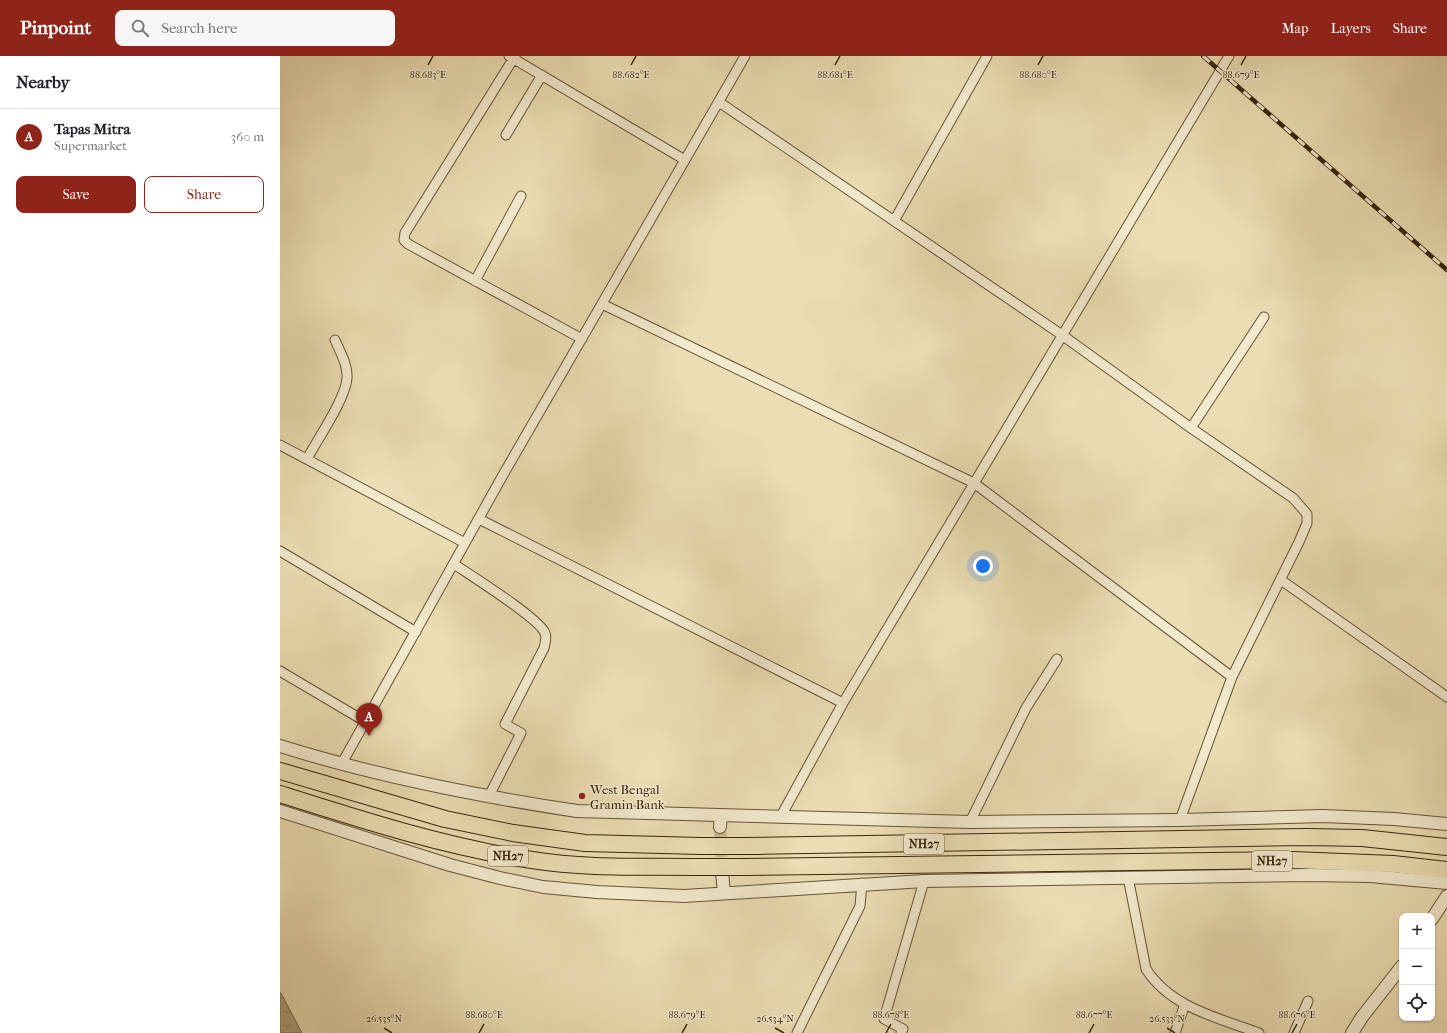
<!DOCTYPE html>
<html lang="en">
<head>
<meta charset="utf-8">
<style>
	:root { --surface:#fff; --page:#f6f6f6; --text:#202124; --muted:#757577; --line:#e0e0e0; --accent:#8f2418 }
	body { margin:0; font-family:"IM FELL French Canon",serif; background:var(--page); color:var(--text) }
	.controls { position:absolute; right:12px; bottom:12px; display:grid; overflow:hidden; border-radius:8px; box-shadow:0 1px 3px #0004 }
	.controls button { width:36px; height:36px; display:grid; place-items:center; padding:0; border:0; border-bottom:1px solid var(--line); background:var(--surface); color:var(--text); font:20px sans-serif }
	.you { position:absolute; left:703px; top:510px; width:14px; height:14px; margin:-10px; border:3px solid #fff; border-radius:50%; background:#1a73e8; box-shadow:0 0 0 6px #1a73e833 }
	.badge { display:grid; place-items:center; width:26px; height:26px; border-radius:50%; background:var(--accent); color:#fff; font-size:13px; font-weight:700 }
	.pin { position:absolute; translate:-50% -33px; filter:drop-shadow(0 1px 2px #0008) }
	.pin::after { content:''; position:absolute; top:21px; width:14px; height:12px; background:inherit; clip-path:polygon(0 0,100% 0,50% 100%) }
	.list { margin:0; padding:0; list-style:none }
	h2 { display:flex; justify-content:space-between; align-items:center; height:52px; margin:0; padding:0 16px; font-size:17px }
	h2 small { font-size:13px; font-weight:400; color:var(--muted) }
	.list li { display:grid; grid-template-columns:26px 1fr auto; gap:12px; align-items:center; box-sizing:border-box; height:56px; padding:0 16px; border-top:1px solid var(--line) }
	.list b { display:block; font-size:15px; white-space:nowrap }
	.list p { margin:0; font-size:13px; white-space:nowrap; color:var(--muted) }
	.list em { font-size:13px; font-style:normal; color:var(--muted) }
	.actions { display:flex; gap:8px; padding:12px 16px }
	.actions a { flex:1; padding:9px 0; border:1px solid var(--accent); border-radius:8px; text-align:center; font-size:14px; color:var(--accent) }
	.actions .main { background:var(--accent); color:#fff }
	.icon { flex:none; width:22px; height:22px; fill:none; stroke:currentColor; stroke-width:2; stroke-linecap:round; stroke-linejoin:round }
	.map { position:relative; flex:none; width:1167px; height:977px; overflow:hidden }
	header { display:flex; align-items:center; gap:24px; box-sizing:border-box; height:56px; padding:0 20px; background:var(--accent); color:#fff }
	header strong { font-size:19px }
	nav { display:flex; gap:22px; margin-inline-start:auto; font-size:14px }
	.search { width:280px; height:36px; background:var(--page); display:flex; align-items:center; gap:10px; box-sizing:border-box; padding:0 14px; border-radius:8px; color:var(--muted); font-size:15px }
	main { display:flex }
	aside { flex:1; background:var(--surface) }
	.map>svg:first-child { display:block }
</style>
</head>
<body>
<header>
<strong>Pinpoint</strong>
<div class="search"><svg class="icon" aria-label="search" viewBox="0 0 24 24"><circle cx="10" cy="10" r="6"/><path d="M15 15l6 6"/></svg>Search here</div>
<nav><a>Map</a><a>Layers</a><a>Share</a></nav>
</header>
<main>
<aside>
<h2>Nearby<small></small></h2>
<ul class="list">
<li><span class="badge">A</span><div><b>Tapas Mitra</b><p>Supermarket</p></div><em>360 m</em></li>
</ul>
<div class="actions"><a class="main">Save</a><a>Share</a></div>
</aside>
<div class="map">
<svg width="1167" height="977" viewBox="0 0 1167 977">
	<defs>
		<pattern id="water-ripples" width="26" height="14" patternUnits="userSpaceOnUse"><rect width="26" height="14" fill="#ae9f7b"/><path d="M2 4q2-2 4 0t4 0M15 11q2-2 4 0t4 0" fill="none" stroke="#8e8163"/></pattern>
	</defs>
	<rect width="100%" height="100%" fill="#ecdeb4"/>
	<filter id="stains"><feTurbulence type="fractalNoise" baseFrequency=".005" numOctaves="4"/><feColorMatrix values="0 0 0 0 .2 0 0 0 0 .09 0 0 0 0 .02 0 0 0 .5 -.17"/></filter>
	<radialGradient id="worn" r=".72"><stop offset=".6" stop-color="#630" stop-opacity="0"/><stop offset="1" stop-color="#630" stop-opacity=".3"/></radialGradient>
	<!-- water -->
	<path fill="url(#water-ripples)" stroke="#7e6e4f" d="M0,937H1L22,977H0Z"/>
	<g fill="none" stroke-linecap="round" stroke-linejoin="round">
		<!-- tertiary-tunnel -->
		<path stroke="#c8b992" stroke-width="12" stroke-dasharray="12 6" stroke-linecap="butt" d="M440,771L442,816"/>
		<!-- minor casing -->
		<g stroke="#645336" stroke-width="11">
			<path id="minor" d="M229,0L405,104
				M235,0L125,177L124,184L128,188L302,283
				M439,46L782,279L911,372L1013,442L1027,458V467L1019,486L952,621L900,764
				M226,79L262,19
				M614,165L707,0
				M195,225L241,140
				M322,248L694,427L952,621
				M911,372L984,261
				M0,389L185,487
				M27,403C37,384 66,342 67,322C68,309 60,296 55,284
				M199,463L563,647
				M0,495L136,576
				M174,508C190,519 259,562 265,577C267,582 265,588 264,592L225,668L241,677L209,740
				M1001,524L1167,641
				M0,615L86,666
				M61,709L223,419L465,0
				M501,760L563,647L949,0
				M690,766L746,652L777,603
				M848,821L866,913C891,952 939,962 979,977
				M517,977L580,850L582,827
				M621,977L623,973L604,963L644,825
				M895,977L905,948
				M1014,977L1028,945"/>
		</g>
		<!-- tertiary casing -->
		<g stroke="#645336" stroke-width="14">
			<path id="tertiary" d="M0,690C96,720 197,740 297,755L690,766L900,764L1043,760L1114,763L1167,768
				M0,755L170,809L220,822L263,831L317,836L404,840L644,825L1030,819L1090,820L1167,827
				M440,771L441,759
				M442,816L444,837
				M1152,863L1167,840
				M1072,977L1082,961L1122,910"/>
		</g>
		<!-- trunk casing -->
		<g stroke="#37250c" stroke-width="18">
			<path id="trunk" d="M0,715L165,763L233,777L305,787L421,790
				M0,738C82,764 166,791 252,804C308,813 365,810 422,811
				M462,790L1027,781L1082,782L1167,791
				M464,811L1013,804L1113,808L1167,814"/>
		</g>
		<!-- minor -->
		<use href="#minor" stroke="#f3eace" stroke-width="9"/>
		<!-- tertiary -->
		<use href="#tertiary" stroke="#f3eace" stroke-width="12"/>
		<!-- trunk -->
		<use href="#trunk" stroke="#ecdeb4" stroke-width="16"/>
		<!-- rail casing -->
		<g stroke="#37250c" stroke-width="4.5">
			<path id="rail" d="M923,0L1167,214"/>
		</g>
		<!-- rail -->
		<use href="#rail" stroke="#f3eace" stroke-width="3" stroke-dasharray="9" stroke-linecap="butt"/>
		<!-- trunk-bridge casing -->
		<g stroke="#37250c" stroke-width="18" stroke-linecap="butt">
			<path id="trunk-bridge" d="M421,790H462
				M422,811H464"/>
		</g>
		<!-- trunk-bridge -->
		<use href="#trunk-bridge" stroke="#ecdeb4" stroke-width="16"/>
	</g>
	<!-- ticks -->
	<path fill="none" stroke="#37250c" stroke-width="1.5" d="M148,9L153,0M351,9L356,0M555,9L560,0M758,9L763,0M961,9L966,0M104,972L112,977M495,972L504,977M887,972L895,977M199,977L204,968M402,977L407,968M606,977L611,968M809,977L814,968M1012,977L1017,968"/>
	<!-- markers -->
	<circle fill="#8f2418" stroke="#f3eace" stroke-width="1.5" cx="302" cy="740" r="4"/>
	<g text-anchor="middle" stroke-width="3" stroke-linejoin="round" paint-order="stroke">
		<!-- shield labels -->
		<g fill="#f3eace" stroke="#6f6046" stroke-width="1">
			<rect x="624" y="778" width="40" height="20" rx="3"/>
			<rect x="208" y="790" width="40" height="20" rx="3"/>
			<rect x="972" y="795" width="40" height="20" rx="3"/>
		</g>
		<g font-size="12" font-weight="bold" fill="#37250c">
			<text x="644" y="792">NH27</text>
			<text x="228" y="804">NH27</text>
			<text x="992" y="809">NH27</text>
		</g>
		<!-- poi labels -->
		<g font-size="13" fill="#37250c" stroke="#f3eace" text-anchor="start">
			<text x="310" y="738">West Bengal<tspan x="310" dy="15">Gramin Bank</tspan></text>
		</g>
	</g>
	<g font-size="10" text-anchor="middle" fill="#37250c" stroke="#f3eace" stroke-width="3" stroke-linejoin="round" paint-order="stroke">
		<text x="351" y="22">88.682°E</text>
		<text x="758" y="22">88.680°E</text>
		<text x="961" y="22">88.679°E</text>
		<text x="148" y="22">88.683°E</text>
		<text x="555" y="22">88.681°E</text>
		<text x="204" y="962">88.680°E</text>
		<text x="407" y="962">88.679°E</text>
		<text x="611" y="962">88.678°E</text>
		<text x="814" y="962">88.677°E</text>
		<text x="1017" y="962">88.676°E</text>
		<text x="104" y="966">26.535°N</text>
		<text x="495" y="966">26.534°N</text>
		<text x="887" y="966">26.533°N</text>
	</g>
	<rect width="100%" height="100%" filter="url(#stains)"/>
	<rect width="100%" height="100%" fill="url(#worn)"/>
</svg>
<div class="controls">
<button>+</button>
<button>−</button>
<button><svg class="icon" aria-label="locate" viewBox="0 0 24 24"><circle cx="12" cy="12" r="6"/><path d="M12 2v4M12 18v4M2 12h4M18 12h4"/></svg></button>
</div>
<div class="you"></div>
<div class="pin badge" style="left:89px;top:680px">A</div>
</div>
</main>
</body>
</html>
